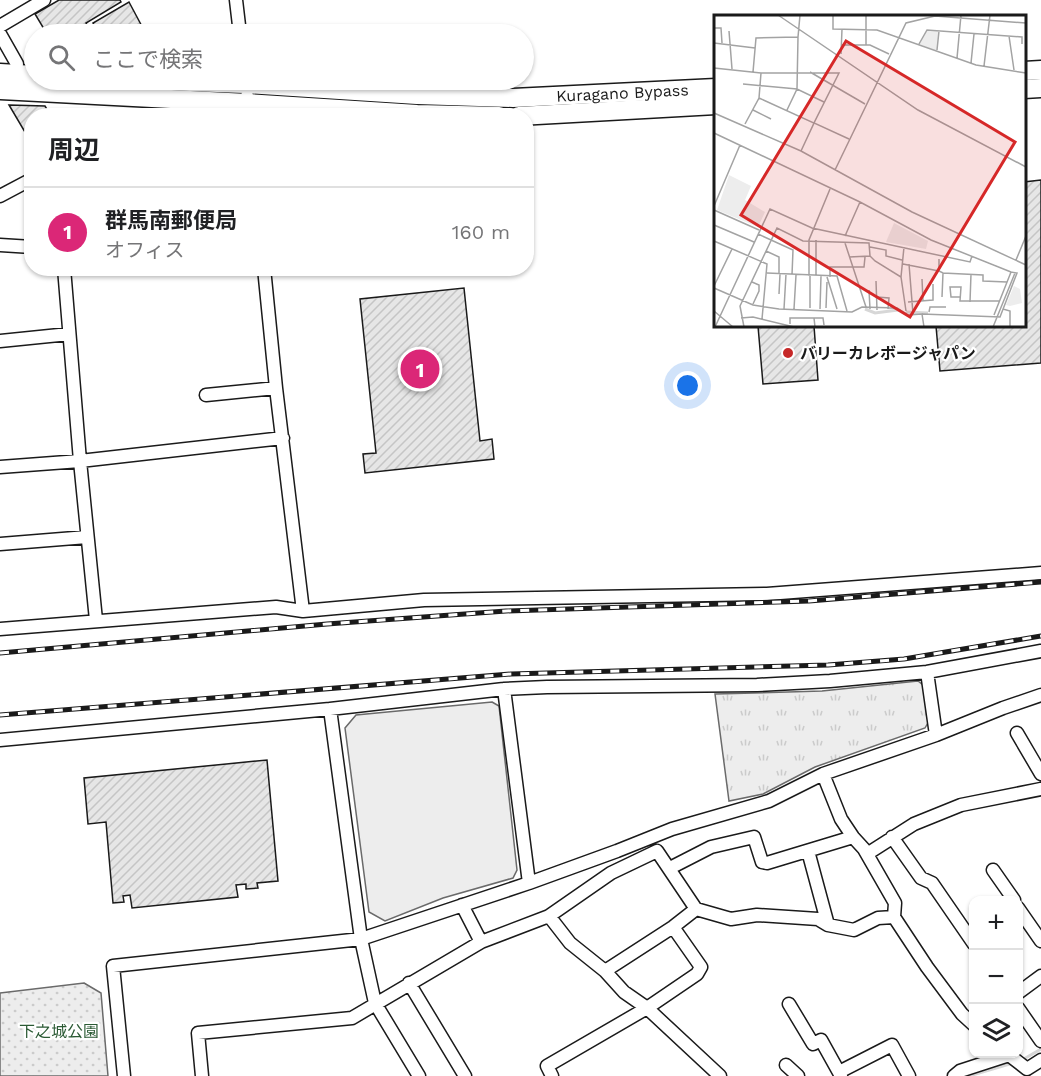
<!DOCTYPE html>
<html lang="ja">
<head>
<meta charset="utf-8">
<style>
	:root { --surface:#fff; --page:#f6f6f6; --text:#202124; --muted:#757577; --line:#e0e0e0; --accent:#db2777 }
	body { margin:0; font-family:"Work Sans","Noto Sans JP",sans-serif; background:var(--page); color:var(--text) }
	.controls { position:absolute; right:18px; bottom:18px; display:grid; overflow:hidden; border-radius:12px; box-shadow:0 2px 4px #0004 }
	.controls button { width:54px; height:54px; display:grid; place-items:center; padding:0; border:0; border-bottom:2px solid var(--line); background:var(--surface); color:var(--text); font:30px sans-serif }
	.you { position:absolute; left:688px; top:386px; width:21px; height:21px; margin:-15px; border:4px solid #fff; border-radius:50%; background:#1a73e8; box-shadow:0 0 0 9px #1a73e833 }
	.badge { display:grid; place-items:center; width:39px; height:39px; border-radius:50%; background:var(--accent); color:#fff; font-size:20px; font-weight:700 }
	.pin { position:absolute; translate:-50% -50%; border:3px solid #fff; box-shadow:0 2px 6px #0006 }
	.list { margin:0; padding:0; list-style:none }
	h2 { display:flex; justify-content:space-between; align-items:center; height:78px; margin:0; padding:0 24px; font-size:26px }
	h2 small { font-size:20px; font-weight:400; color:var(--muted) }
	.list li { display:grid; grid-template-columns:39px 1fr auto; gap:18px; align-items:center; box-sizing:border-box; height:90px; padding:0 24px; border-top:2px solid var(--line) }
	.list b { display:block; font-size:22px; white-space:nowrap }
	.list p { margin:0; font-size:20px; white-space:nowrap; color:var(--muted) }
	.list em { font-size:20px; font-style:normal; color:var(--muted) }
	.icon { flex:none; width:33px; height:33px; fill:none; stroke:currentColor; stroke-width:2; stroke-linecap:round; stroke-linejoin:round }
	.map { position:relative; flex:none; width:1041px; height:1076px; overflow:hidden }
	.search { position:absolute; background:var(--surface); box-shadow:0 2px 4px #0004; left:24px; top:24px; width:510px; height:66px; display:flex; align-items:center; gap:15px; box-sizing:border-box; padding:0 21px; border-radius:33px; color:var(--muted); font-size:22px }
	.panel { position:absolute; background:var(--surface); box-shadow:0 2px 4px #0004; left:24px; top:108px; width:510px; height:168px; border-radius:24px }
	.map>svg:first-child { display:block }
</style>
</head>
<body>
<div class="map">
<svg width="1041" height="1076" viewBox="0 0 1041 1076">
	<defs>
		<pattern id="grass-tufts" width="24" height="20" patternUnits="userSpaceOnUse" patternTransform="scale(1.5)"><rect width="24" height="20" fill="#ededed"/><path d="M3 7l-1-3M5 7V3M7 7l1-3M15 17l-1-3M17 17v-4M19 17l1-3" fill="none" stroke="#cbcbcb"/></pattern>
		<pattern id="park-dots" width="8" height="8" patternUnits="userSpaceOnUse" patternTransform="scale(1.5)"><rect width="8" height="8" fill="#ededed"/><path d="M2 2h.1M6 6h.1" fill="none" stroke="#cbcbcb" stroke-width="1.8" stroke-linecap="round"/></pattern>
		<pattern id="building-hatch" width="6" height="6" patternUnits="userSpaceOnUse" patternTransform="scale(1.5)"><rect width="6" height="6" fill="#e6e6e6"/><path d="M-1 1l2-2M0 6l6-6M5 7l2-2" fill="none" stroke="#c5c5c5"/></pattern>
	</defs>
	<rect width="100%" height="100%" fill="#fff"/>
	<!-- grass -->
	<path fill="url(#grass-tufts)" stroke="#6a6a6a" stroke-width="1.5" d="M918,681L923,685L929,721L925,728L815,767L763,794L729,801L715,694L822,691Z"/>
	<!-- park -->
	<path fill="url(#park-dots)" stroke="#6a6a6a" stroke-width="1.5" d="M84,983L101,993L108,1076H0V993Z"/>
	<!-- built -->
	<path fill="#ededed" stroke="#6a6a6a" stroke-width="1.5" d="M492,702L499,706L517,870L513,878L443,898L385,921L369,912L345,728L356,715Z"/>
	<g fill="none" stroke-linecap="round" stroke-linejoin="round">
		<!-- stream -->
		<path stroke="#d7d7d7" stroke-width="3" d="M1022,1060L1041,1049
			M969,1076L1013,1063"/>
	</g>
	<!-- building -->
	<path fill="url(#building-hatch)" stroke="#1a1a1a" stroke-width="1.5" d="M59,0H120L121,2L86,23L92,34H47L35,14Z
		M129,2L146,34H99L93,23Z
		M9,105L45,106L51,116H32V144Z
		M1041,180V363L940,371L936,326H1024V182Z
		M464,288L480,441L492,439L494,459L365,473L363,454L376,453L360,299Z
		M758,326H814L818,380L763,384Z
		M267,760L278,881L257,883L258,888L246,889V884L236,885L238,897L132,908L130,895L123,896L124,902L113,903L106,822L88,824L84,778Z"/>
	<g fill="none" stroke-linecap="round" stroke-linejoin="round">
		<!-- minor casing -->
		<g stroke="#1a1a1a" stroke-width="15">
			<path id="minor" d="M236,0L240,34
				M0,26L44,0
				M0,34L17,64L16,74
				M247,96L249,116
				M0,196L32,179
				M0,245L32,247
				M64,268L80,461L283,438
				M264,268L276,388L303,611
				M0,341L69,334
				M206,395L276,388
				M0,467L80,461L96,620
				M0,544L87,537
				M0,629L276,607L303,611L424,600L767,594L1041,573
				M927,672L936,735
				M504,689L529,883
				M330,709L361,939L375,1003L419,1076
				M1017,733L1041,774
				M0,740L330,709L504,689L547,687L757,685L830,681L927,672L1041,651
				M823,774L841,819L853,837L864,849L895,903L894,917
				M892,837L921,878L932,883L974,944
				M808,851L828,925
				M867,854L914,824L961,805L1041,789
				M670,868L711,847L754,837L762,862L767,863L853,837
				M993,870L1014,900
				M462,905L481,942
				M1018,908L1041,941
				M549,916L570,943L605,971L624,992L647,1008L720,1076
				M605,971L673,927L696,909
				M409,983L465,1076
				M1018,993L1041,976
				M789,1004L813,1044L821,1040L841,1076
				M1018,1008L1041,1041
				M786,1065L798,1076
				M839,1072L892,1045L909,1076
				M124,1076L113,966L361,939L529,883L617,851L672,829L769,801L823,774L936,735L1003,708L1041,695
				M202,1076L198,1033L352,1018L481,942L549,916L611,873L657,851L696,909L731,919L757,915L818,919L828,925L854,930L878,918L894,917L927,967L962,1014L974,1025
				M552,1076L547,1066L647,1008L697,974L701,967L673,927
				M954,1076L960,1071L1009,1055L1027,1069L1041,1060"/>
		</g>
		<!-- highway casing -->
		<g stroke="#1a1a1a" stroke-width="21">
			<g id="highway">
				<path d="M1024,71L1041,70"/>
				<path d="M0,73L34,75"/>
				<path id="s1" d="M134,80L245,84L417,95L513,98L716,88"/>
				<path d="M1024,89L1041,88"/>
				<path d="M0,90L247,103L417,114L499,116"/>
				<path d="M519,116L716,105"/>
			</g>
		</g>
		<!-- minor -->
		<use href="#minor" stroke="#fff" stroke-width="12"/>
		<!-- highway -->
		<use href="#highway" stroke="#fff" stroke-width="18"/>
		<!-- rail casing -->
		<g stroke="#1a1a1a" stroke-width="5">
			<path id="rail" d="M0,653L327,624L506,611L809,601L1041,582
				M0,715L511,674L828,665L904,659L1041,636"/>
		</g>
		<!-- rail -->
		<use href="#rail" stroke="#fff" stroke-width="3" stroke-dasharray="9" stroke-linecap="butt"/>
	</g>
	<!-- markers -->
	<circle fill="#c62828" stroke="#fff" stroke-width="2" cx="788" cy="353" r="6"/>
	<g text-anchor="middle" stroke-width="4.5" stroke-linejoin="round" paint-order="stroke">
		<!-- street labels -->
		<g font-size="16" fill="#1a1a1a" stroke="#fff">
			<text dy="6" stroke="none"><textPath href="#s1" startOffset="489">Kuragano Bypass</textPath></text>
		</g>
		<!-- poi labels -->
		<g font-size="16" font-weight="bold" fill="#1a1a1a" stroke="#fff" text-anchor="start">
			<text x="800" y="359">バリーカレボージャパン</text>
		</g>
		<!-- park labels -->
		<g font-size="16" fill="#2b5a34" stroke="#fff">
			<text x="59" y="1037">下之城公園</text>
		</g>
	</g>
	<!-- overview -->
	<g transform="translate(714 15)">
		<rect width="312" height="312" fill="#fff"/>
		<path d="M180,208L214,226L212,234L172,227Z" fill="#ededed"/>
		<path d="M213,15L225,16L223,36L205,29ZM15,160L37,171L31,185L51,197L44,212L3,195ZM300,271L306,274L308,288L296,291L292,290Z" fill="#ededed"/>
		<path fill="none" stroke="#d7d7d7" stroke-width="3" d="M151,294L161,298L184,295M192,297L214,298"/>
		<path fill="none" stroke="#a3a3a3" stroke-width="1.5" d="M64,0L204,95L312,152M119,0V14L163,15L262,50L312,58M152,0V30M0,13H7L8,28M15,16L18,54M295,21L300,55M0,28L41,33M205,29L213,15L308,22V29M128,30H156L175,39M223,35L225,16M127,39L128,14M243,43L247,0M257,48L260,19M270,51L276,0M0,53L47,58H125L100,108L135,124M39,57L42,23L84,22L86,0M96,57L151,89M29,69L83,74L110,87M45,83L100,108L87,136M39,95L57,104M73,95L83,74L84,22M0,98L87,136L198,197L312,250M31,109L45,83L47,58M0,118L146,187L217,225L297,257M121,155L192,8L221,1L312,8M0,191L26,130M0,195L45,215M0,210L40,227M44,219L79,235L78,260M131,221L146,187M0,226L53,249L48,304M131,228L152,292M156,232L172,235V241L188,245M52,236L65,242V259M135,242L156,241M225,244V256L229,258L269,260V266L293,267M302,245L312,221M189,249L225,256M195,249L199,299M53,258L123,261L133,296M95,261V225L116,174M102,261V225M113,262L123,294M116,262V252H150L151,242M187,262L190,232M208,264L209,286M162,266L163,295M38,267L45,270V276L39,289M0,271L18,234M0,273L39,290L65,294L138,297L148,292L183,293L194,300L208,299L210,312M155,275L156,294M65,279L66,259M163,282L175,283L174,294M228,282L229,258M246,282H237L236,272H247L246,286H286M194,287L219,285V269M256,287L257,259M96,293V261M112,293L113,267M70,294L72,259M80,294L82,260M106,294L107,261M289,294L296,296V312M0,296L19,312M215,297L216,292H232M208,299L286,302L303,258L297,257L280,300M27,303L39,302L80,312M76,309V303H100M1,312L56,194L98,213L256,247L258,241M30,312L26,291L63,213L89,226L155,228L156,241L161,246L187,262L192,296M101,312L100,303H109L110,310M111,312H142M279,312L301,258"/>
		<path fill="#d62828" fill-opacity="0.15" stroke="#d62828" stroke-width="3" d="M132,26L301,127L196,302L27,200Z"/>
		<rect width="312" height="312" fill="none" stroke="#1a1a1a" stroke-width="3"/>
	</g>
</svg>
<div class="controls">
<button>+</button>
<button>−</button>
<button><svg class="icon" aria-label="layers" viewBox="0 0 24 24"><path d="M12 4l9 5-9 5-9-5zM3 14l9 5 9-5"/></svg></button>
</div>
<div class="you"></div>
<div class="pin badge" style="left:420px;top:369px">1</div>
<div class="search"><svg class="icon" aria-label="search" viewBox="0 0 24 24"><circle cx="10" cy="10" r="6"/><path d="M15 15l6 6"/></svg>ここで検索</div>
<section class="panel">
<h2>周辺<small></small></h2>
<ul class="list">
<li><span class="badge">1</span><div><b>群馬南郵便局</b><p>オフィス</p></div><em>160 m</em></li>
</ul>
</section>
</div>
</body>
</html>
